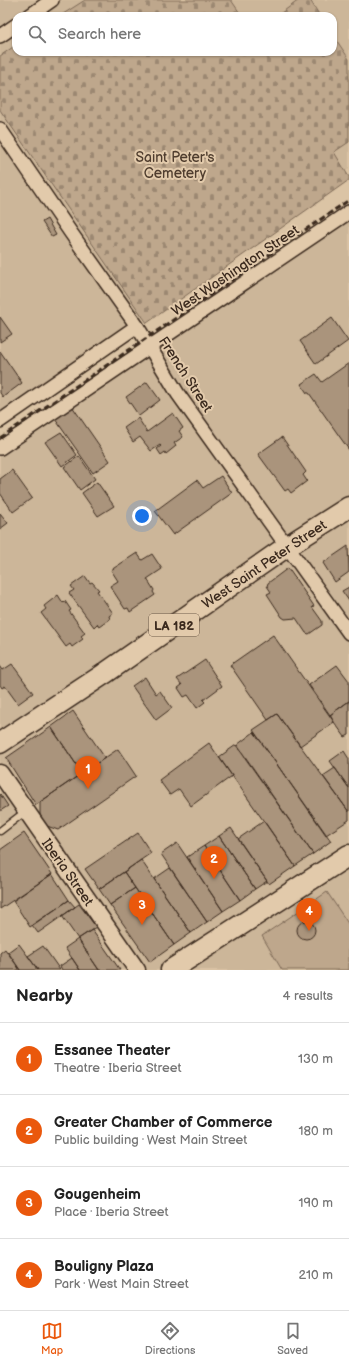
<!DOCTYPE html>
<html lang="en">
<head>
<meta charset="utf-8">
<style>
	:root { --surface:#fff; --page:#f6f6f6; --text:#222; --muted:#767676; --line:#e0e0e0; --accent:#ea580c }
	body { margin:0; font-family:"Balsamiq Sans",sans-serif; background:var(--page); color:var(--text) }
	.you { position:absolute; left:142px; top:516px; width:14px; height:14px; margin:-10px; border:3px solid #fff; border-radius:50%; background:#1a73e8; box-shadow:0 0 0 6px #1a73e833 }
	.badge { display:grid; place-items:center; width:26px; height:26px; border-radius:50%; background:var(--accent); color:#fff; font-size:13px; font-weight:700 }
	.pin { position:absolute; translate:-50% -33px; filter:drop-shadow(0 1px 2px #0008) }
	.pin::after { content:''; position:absolute; top:21px; width:14px; height:12px; background:inherit; clip-path:polygon(0 0,100% 0,50% 100%) }
	.list { margin:0; padding:0; list-style:none }
	h2 { display:flex; justify-content:space-between; align-items:center; height:52px; margin:0; padding:0 16px; font-size:17px }
	h2 small { font-size:13px; font-weight:400; color:var(--muted) }
	.list li { display:grid; grid-template-columns:26px 1fr auto; gap:12px; align-items:center; box-sizing:border-box; height:72px; padding:0 16px; border-top:1px solid var(--line) }
	.list b { display:block; font-size:15px; white-space:nowrap }
	.list p { margin:0; font-size:13px; white-space:nowrap; color:var(--muted) }
	.list em { font-size:13px; font-style:normal; color:var(--muted) }
	.icon { flex:none; width:22px; height:22px; fill:none; stroke:currentColor; stroke-width:2; stroke-linecap:round; stroke-linejoin:round }
	.map { position:relative; flex:none; width:349px; height:970px; overflow:hidden }
	.search { position:absolute; background:var(--surface); box-shadow:0 1px 3px #0004; left:12px; right:12px; top:12px; height:44px; display:flex; align-items:center; gap:10px; box-sizing:border-box; padding:0 14px; border-radius:12px; color:var(--muted); font-size:15px }
	.sheet { height:340px; background:var(--surface) }
	nav { display:flex; justify-content:space-around; align-items:center; box-sizing:border-box; height:56px; border-top:1px solid var(--line); background:var(--surface); font-size:11px; color:var(--muted) }
	nav a { display:grid; justify-items:center; gap:2px }
	nav .on { color:var(--accent) }
	.map>svg:first-child { display:block }
</style>
</head>
<body>
<div class="map">
<svg width="349" height="970" viewBox="0 0 349 970">
	<defs>
		<pattern id="cemetery-stones" width="16" height="16" patternUnits="userSpaceOnUse"><rect width="16" height="16" fill="#bea78c"/><path d="M2 7V4a2 2 0 0 1 4 0v3zM10 15v-3a2 2 0 0 1 4 0v3z" fill="#9c8872"/></pattern>
	</defs>
	<rect width="100%" height="100%" fill="#dbc4a5"/>
	<filter id="ink" filterUnits="userSpaceOnUse"><feTurbulence type="fractalNoise" baseFrequency=".025" numOctaves="2"/><feDisplacementMap in="SourceGraphic" scale="8" xChannelSelector="R" yChannelSelector="G"/><feConvolveMatrix kernelMatrix="1 2 1 2 8 2 1 2 1" color-interpolation-filters="sRGB"/></filter>
	<g filter="url(#ink)">
		<!-- built -->
		<path fill="#ccb699" fill-rule="evenodd" d="M0,0H349V168L0,421ZM16,16H333V52H16Z
			M349,212V970H0V455Z"/>
		<!-- green -->
		<path fill="#bea78c" stroke="#7c6855" d="M327,892L349,925V970H282L262,936Z"/>
		<!-- cemetery -->
		<path fill="url(#cemetery-stones)" stroke="#7c6855" d="M85,0H231L242,16H60Z
			M299,0H310L320,16H277Z
			M333,35L349,59V142L334,152L349,177V180L147,323L0,110V56L16,45V52H333Z"/>
		<!-- building -->
		<path fill="#aa947c" stroke="#3b2a1e" d="M47,219L56,235L52,237L42,222Z
			M0,317L12,334L0,342Z
			M332,318L348,341L316,364L300,341Z
			M0,351L22,383L3,397L0,393Z
			M349,363V450L309,393H307L301,384L316,374L322,382Z
			M147,382L160,400L139,416L126,397Z
			M72,406L110,461L93,473L55,419Z
			M173,413L183,428L179,431L183,437L174,443L176,446L166,454L165,452L161,455L157,449L161,446L160,445L151,451L140,437L133,442L124,428L138,418L147,432Z
			M61,432L77,455L62,466L45,442Z
			M282,437L306,472L303,475L307,481L291,493L288,489L285,491L258,454Z
			M79,456L95,479L80,490L64,467Z
			M12,470L32,498L13,512L0,493V479Z
			M221,476L232,493L173,535L155,511L197,480L203,488Z
			M97,482L114,506L98,516L82,493Z
			M0,513L8,523L0,529Z
			M348,546L349,572L335,582L323,563Z
			M137,553L142,560L152,554L162,569L147,579L154,590L153,592L155,595L130,612L128,608L125,609L110,586L118,581L111,570Z
			M288,568L314,606L312,607L322,621V625L309,634L306,633L296,618L285,619L282,617L267,594L271,592L267,586L268,583Z
			M85,576L90,583L92,582L99,590L97,591L113,613L109,616L110,619L99,627L97,624L94,627L69,593L74,590L71,586Z
			M349,587V601L342,591Z
			M58,595L63,603L65,601L71,610L69,611L85,633L81,636L83,639L72,647L70,644L66,647L41,613L46,609L44,606Z
			M273,635L334,722L300,746L277,714L268,720L230,665Z
			M205,660L222,686L203,700L205,702L197,708L188,695L184,697L178,688L182,685L177,679Z
			M12,664L33,693L18,704L5,686L2,688L0,685V666L3,670Z
			M337,665L349,681V701L330,715L309,685Z
			M145,677L156,694L160,691L172,708L156,720L132,686Z
			M349,701V735L345,737L334,722L330,715Z
			M73,711L105,758L82,773L51,727Z
			M277,714L349,812V820L326,835L253,730Z
			M51,727L82,773L36,805L6,758Z
			M254,732L331,841L313,854L237,745Z
			M209,743L232,776L191,806L179,789L170,795L159,780Z
			M236,745L313,854L295,866L219,757Z
			M118,749L136,776L58,830L47,826L40,816V802Z
			M344,751L349,759V788L330,761Z
			M335,768L349,788V812L323,776Z
			M0,794L8,806L0,811Z
			M264,821L295,866L269,884L238,839Z
			M231,828L267,881L255,889L219,836Z
			M24,833L52,874L0,909V850Z
			M138,833L151,853L99,889L85,869Z
			M219,836L255,889L240,900L204,846Z
			M177,843L223,911L207,922L161,854Z
			M204,846L240,900L223,911L187,857Z
			M141,860L191,933L174,945L124,872Z
			M170,868L207,922L191,933L154,879Z
			M124,872L135,888L110,905L99,889Z
			M52,874L69,900L30,927L13,901Z
			M135,888L174,945L150,962L110,905Z
			M69,900L75,907L38,933L32,925Z
			M79,904L96,927L78,939L62,916Z
			M297 930a9 9 0 1 1 18 0a9 9 0 1 1-18 0Z
			M92,930L120,970H99L78,939Z
			M78,939L99,970H80L65,948Z
			M19,944L38,970H20L8,952Z
			M43,946L60,970H38L28,956Z
			M5,949L20,970H0V953Z
			M72,958L80,970H62L60,966Z"/>
		<g fill="none" stroke-linecap="round" stroke-linejoin="round">
			<!-- service casing -->
			<g stroke="#3b2a1e" stroke-width="9">
				<path id="service" d="M0,831L26,811"/>
			</g>
			<!-- minor casing -->
			<g stroke="#3b2a1e" stroke-width="16">
				<path id="minor" d="M29,16L52,0
					M0,36L16,25
					M0,129L71,233L137,326L178,394L349,633
					M0,421L137,326
					M0,448L349,212"/>
			</g>
			<!-- tertiary casing -->
			<g stroke="#3b2a1e" stroke-width="19">
				<path id="tertiary" d="M0,773L137,970"/>
			</g>
			<!-- primary casing -->
			<g stroke="#3b2a1e" stroke-width="23">
				<path id="primary" d="M0,743L104,674L286,547L349,507
					M171,970L349,855"/>
			</g>
			<!-- service -->
			<use href="#service" stroke="#e2caab" stroke-width="6"/>
			<!-- minor -->
			<use href="#minor" stroke="#e2caab" stroke-width="13"/>
			<!-- tertiary -->
			<use href="#tertiary" stroke="#e2caab" stroke-width="16"/>
			<!-- primary -->
			<use href="#primary" stroke="#e2caab" stroke-width="20"/>
			<!-- rail -->
			<path stroke="#3b2a1e" stroke-width="3" stroke-dasharray="6 3" stroke-linecap="butt" d="M0,438L349,200"/>
		</g>
	</g>
	<g text-anchor="middle" stroke-width="4" stroke-linejoin="round" paint-order="stroke">
		<!-- shield labels -->
		<rect fill="#e2caab" stroke="#6d5a48" stroke-width="1" x="149" y="614" width="50" height="22" rx="3"/>
		<g font-size="13" font-weight="bold" fill="#3b2a1e">
			<text x="174" y="630">LA 182</text>
		</g>
		<!-- park labels -->
		<g font-size="14" fill="#4f3d2e" stroke="#e2caab">
			<text x="175" y="162">Saint Peter's<tspan x="175" dy="16">Cemetery</tspan></text>
		</g>
		<!-- street labels -->
		<g font-size="14" fill="#3b2a1e" stroke="#e2caab">
			<text transform="translate(235 270) rotate(-34)" y="5">West Washington Street</text>
			<text transform="translate(186 374) rotate(57)" y="5">French Street</text>
			<text transform="translate(264 564) rotate(-34)" y="5">West Saint Peter Street</text>
			<text transform="translate(68 872) rotate(55)" y="5">Iberia Street</text>
		</g>
	</g>
</svg>
<div class="you"></div>
<div class="pin badge" style="left:88px;top:789px">1</div>
<div class="pin badge" style="left:214px;top:879px">2</div>
<div class="pin badge" style="left:142px;top:925px">3</div>
<div class="pin badge" style="left:309px;top:931px">4</div>
<div class="search"><svg class="icon" aria-label="search" viewBox="0 0 24 24"><circle cx="10" cy="10" r="6"/><path d="M15 15l6 6"/></svg>Search here</div>
</div>
<section class="sheet">
<h2>Nearby<small>4 results</small></h2>
<ul class="list">
<li><span class="badge">1</span><div><b>Essanee Theater</b><p>Theatre · Iberia Street</p></div><em>130 m</em></li>
<li><span class="badge">2</span><div><b>Greater Chamber of Commerce</b><p>Public building · West Main Street</p></div><em>180 m</em></li>
<li><span class="badge">3</span><div><b>Gougenheim</b><p>Place · Iberia Street</p></div><em>190 m</em></li>
<li><span class="badge">4</span><div><b>Bouligny Plaza</b><p>Park · West Main Street</p></div><em>210 m</em></li>
</ul>
</section>
<nav>
<a class="on"><svg class="icon" aria-label="map" viewBox="0 0 24 24"><path d="M3 6l6-2 6 2 6-2v14l-6 2-6-2-6 2zM9 4v14M15 6v14"/></svg>Map</a>
<a><svg class="icon" aria-label="directions" viewBox="0 0 24 24"><path d="M12 3l9 9-9 9-9-9zM9 14v-3h6M13 9l2 2-2 2"/></svg>Directions</a>
<a><svg class="icon" aria-label="saved" viewBox="0 0 24 24"><path d="M7 4h10v16l-5-4-5 4z"/></svg>Saved</a>
</nav>
</body>
</html>
